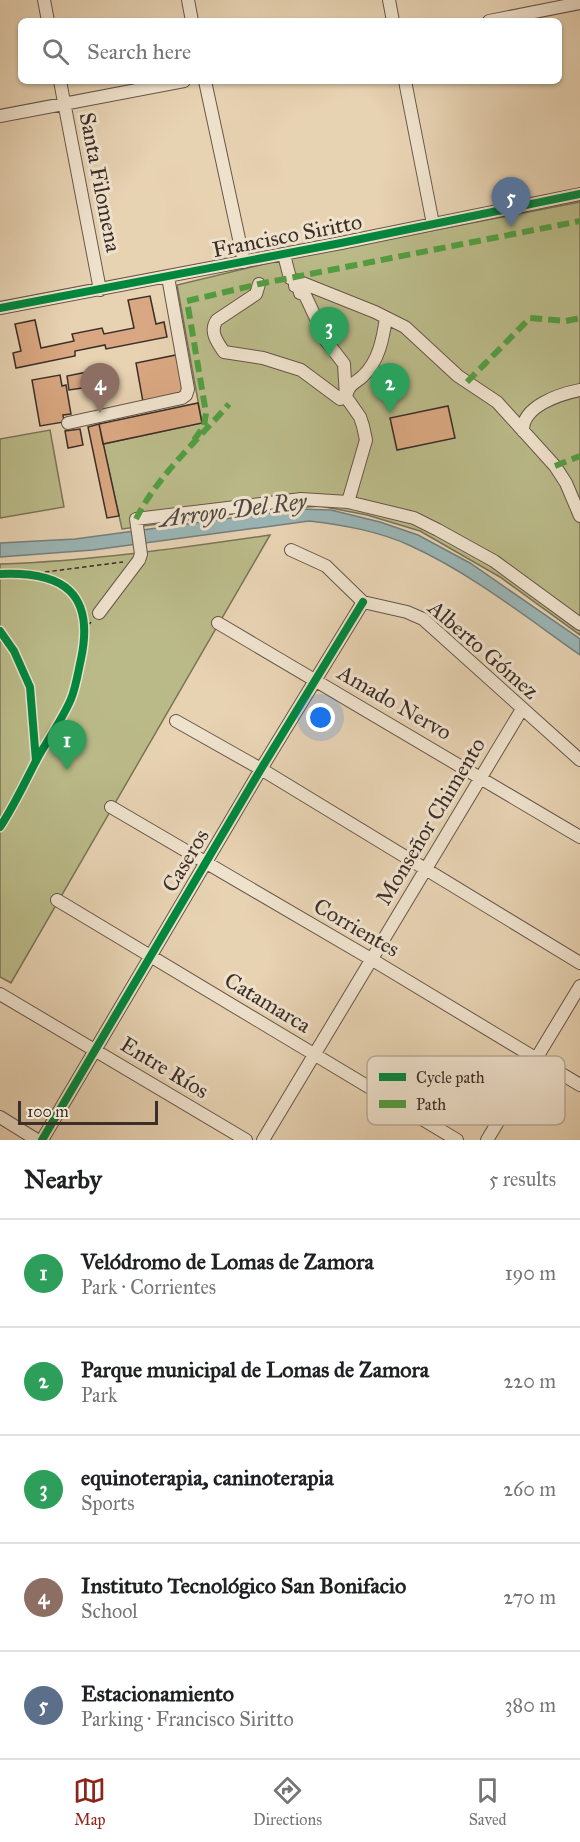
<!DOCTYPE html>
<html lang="en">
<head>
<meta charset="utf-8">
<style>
	:root { --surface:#fff; --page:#f6f6f6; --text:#202124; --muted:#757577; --line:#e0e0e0; --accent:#8f2418 }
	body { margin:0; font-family:"IM FELL Great Primer",serif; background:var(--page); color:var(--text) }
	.scale { position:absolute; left:18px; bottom:15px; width:140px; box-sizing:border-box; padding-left:6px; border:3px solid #3c2e28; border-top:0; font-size:16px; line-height:21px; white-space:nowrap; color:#3c2e28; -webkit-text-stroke:4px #efe2cd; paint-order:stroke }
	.you { position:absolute; left:321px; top:718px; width:21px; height:21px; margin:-15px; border:4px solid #fff; border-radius:50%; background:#1a73e8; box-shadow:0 0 0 9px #1a73e833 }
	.badge { display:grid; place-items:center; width:39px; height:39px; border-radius:50%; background:var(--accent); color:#fff; font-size:20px; font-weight:700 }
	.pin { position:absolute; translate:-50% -50px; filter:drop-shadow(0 2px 3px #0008) }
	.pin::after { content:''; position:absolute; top:32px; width:21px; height:18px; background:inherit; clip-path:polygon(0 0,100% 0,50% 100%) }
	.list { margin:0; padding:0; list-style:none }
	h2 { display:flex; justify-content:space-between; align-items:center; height:78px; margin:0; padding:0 24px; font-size:26px }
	h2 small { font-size:20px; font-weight:400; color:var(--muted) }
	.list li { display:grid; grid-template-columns:39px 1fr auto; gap:18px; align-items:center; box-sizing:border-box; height:108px; padding:0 24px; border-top:2px solid var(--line) }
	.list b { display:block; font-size:22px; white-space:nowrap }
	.list p { margin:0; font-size:20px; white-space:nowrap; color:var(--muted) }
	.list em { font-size:20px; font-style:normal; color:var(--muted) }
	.icon { flex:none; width:33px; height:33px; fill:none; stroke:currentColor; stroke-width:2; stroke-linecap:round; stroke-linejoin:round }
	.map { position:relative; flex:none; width:580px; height:1140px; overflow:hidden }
	.search { position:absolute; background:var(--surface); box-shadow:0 2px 4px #0004; left:18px; right:18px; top:18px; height:66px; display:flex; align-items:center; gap:15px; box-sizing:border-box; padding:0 21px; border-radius:9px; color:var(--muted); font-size:22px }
	.sheet { height:618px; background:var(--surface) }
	nav { display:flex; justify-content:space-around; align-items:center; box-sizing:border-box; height:84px; border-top:2px solid var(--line); background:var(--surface); font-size:16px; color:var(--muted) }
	nav a { display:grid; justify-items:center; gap:3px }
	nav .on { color:var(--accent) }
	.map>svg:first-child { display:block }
</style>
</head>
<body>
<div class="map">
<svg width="580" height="1140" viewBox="0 0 580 1140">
	<rect width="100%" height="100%" fill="#e7d2b2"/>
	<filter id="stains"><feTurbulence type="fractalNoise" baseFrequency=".00333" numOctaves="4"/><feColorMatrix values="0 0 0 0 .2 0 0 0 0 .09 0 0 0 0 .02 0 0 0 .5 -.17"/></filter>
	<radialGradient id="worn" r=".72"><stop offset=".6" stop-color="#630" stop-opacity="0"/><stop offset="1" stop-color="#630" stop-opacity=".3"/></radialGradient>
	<!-- green -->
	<path fill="#baba88" stroke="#7b7458" stroke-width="1.5" d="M580,202V635L500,577L420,531L367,515L320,506L255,511L122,529L103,444L202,423L177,285L285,259Z
		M50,430L64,507L0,518V439Z
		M270,535L11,983L0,977V564C91,561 180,548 270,535Z"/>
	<!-- water -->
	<path fill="#9ab5b6" stroke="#747f7d" stroke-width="1.5" d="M299,509L331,510L380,522L418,535L470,563L580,639V655C526,617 472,574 411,546C379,531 343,525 309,521L93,550L0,557V543L75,539Z"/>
	<!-- building -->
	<path fill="#d9a781" stroke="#3c2e28" stroke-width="1.5" d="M150,296L156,324L164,322L167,337L106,349L105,345L75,351V356L16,368L13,353L21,351L15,324L35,320L41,348L74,341L72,334L102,328L104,334L134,328L128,300Z
		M176,355L184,395L143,402L136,363Z
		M87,372L89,387L69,390L67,376Z
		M60,375L62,386L66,385L71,414L63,415L64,422L40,426L32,380Z
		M198,403L202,423L103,444L99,424Z
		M448,406L455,438L397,450L390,418Z
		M99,424L119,516L107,518L88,427Z
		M80,429L83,445L68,448L65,431Z"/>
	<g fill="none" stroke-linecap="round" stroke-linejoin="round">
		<!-- minor casing -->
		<g stroke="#67574a" stroke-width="14">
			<path id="minor" d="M44,0L48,21
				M188,0L192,21
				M389,0L393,21
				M489,21L580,3
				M60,81L100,290
				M205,81L244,262
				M405,81L433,224
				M0,116L184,81
				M284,255L290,278L375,312L405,327L458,376L497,402L555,466L566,483L580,516
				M295,280V286L299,287L300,293L305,295L320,327L321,334L344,364L346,397L360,417L363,426L366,440L348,502
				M259,284L256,294L217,320C209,331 217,342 224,352L263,358L301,370L340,399L346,397
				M0,308L341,243L580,194
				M347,393C350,383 356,383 363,376C379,361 383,338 386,318
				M68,423L182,398L186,395L188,389L168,277
				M523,431C522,406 560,394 580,390
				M291,550L326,566L363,602L407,612L423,619L580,760
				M99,613L139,560L141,554L136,519L301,499L348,502L414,518L438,530L494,561L580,624
				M218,623L580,837
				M176,721L261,769L580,963
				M111,807L371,959L580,1085
				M57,900L457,1140
				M0,994L246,1140
				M0,1117L37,1140
				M42,1140L261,769L363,602
				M263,1140L522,709
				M487,1140L580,986"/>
		</g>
		<!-- path -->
		<path stroke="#3c2e28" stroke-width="1.5" stroke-dasharray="4.5 3" stroke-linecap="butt" d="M0,574C63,571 95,593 81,659C78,672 76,687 71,699C62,720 48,739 37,759C25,782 14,806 0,827
			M30,574L123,562
			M85,630L91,622
			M0,631L14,651L30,687L36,760"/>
		<!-- minor -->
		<use href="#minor" stroke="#efe2cd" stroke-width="12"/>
		<!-- quiet -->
		<path stroke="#529d41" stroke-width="6" stroke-dasharray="12 6" stroke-linecap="butt" d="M467,382L530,318L566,321L580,318
			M194,440L204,426L206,413L187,301L259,284L580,221
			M555,466L580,456
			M136,519C158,475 197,441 229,404"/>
		<!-- cycleway casing -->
		<g stroke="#efe2cd" stroke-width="11">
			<path id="cycleway" d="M0,308L341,243L580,194
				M0,574C63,571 95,593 81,659C78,672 76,687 71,699C62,720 48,739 37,759C25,782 14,806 0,827
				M0,631L14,651L30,687L36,761
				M42,1140L261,769L363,602"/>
		</g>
		<!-- cycleway -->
		<use href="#cycleway" stroke="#00873e" stroke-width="8"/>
	</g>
	<g text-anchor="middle" stroke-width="6" stroke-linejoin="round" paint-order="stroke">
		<!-- street labels -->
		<g font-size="22" fill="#3c2e28" stroke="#efe2cd">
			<text transform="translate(101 182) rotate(79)" y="8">Santa Filomena</text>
			<text transform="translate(287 235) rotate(-11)" y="8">Francisco Siritto</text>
			<text transform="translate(484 649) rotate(41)" y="8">Alberto Gómez</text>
			<text transform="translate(395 702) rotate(30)" y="8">Amado Nervo</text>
			<text transform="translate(430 821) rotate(-59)" y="8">Monseñor Chimento</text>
			<text transform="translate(185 860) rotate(-59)" y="8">Caseros</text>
			<text transform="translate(357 927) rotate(30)" y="8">Corrientes</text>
			<text transform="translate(268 1002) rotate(31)" y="8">Catamarca</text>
			<text transform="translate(165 1067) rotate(31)" y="8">Entre Ríos</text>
		</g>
		<!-- water labels -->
		<g font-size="24" font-style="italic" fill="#4f4944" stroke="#efe2cd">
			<text transform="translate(233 510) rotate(-7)" y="8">Arroyo Del Rey</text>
		</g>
	</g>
	<!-- legend -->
	<rect x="367" y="1056" width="198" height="69" rx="9" fill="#efe2cd" stroke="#b9ac9c" stroke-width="1.5"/>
	<rect x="379" y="1073" width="27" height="8" fill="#00873e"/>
	<rect x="379" y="1100" width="27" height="8" fill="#529d41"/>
	<g font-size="16" fill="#3c2e28">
		<text x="416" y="1083">Cycle path</text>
		<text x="416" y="1110">Path</text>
	</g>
	<rect width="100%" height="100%" filter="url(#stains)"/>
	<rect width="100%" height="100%" fill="url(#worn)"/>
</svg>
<div class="scale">100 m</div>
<div class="you"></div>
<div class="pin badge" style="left:67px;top:770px;background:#2e9e5b">1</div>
<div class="pin badge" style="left:390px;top:413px;background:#2e9e5b">2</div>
<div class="pin badge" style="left:329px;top:357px;background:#2e9e5b">3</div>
<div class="pin badge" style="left:100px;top:413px;background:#8d6e63">4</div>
<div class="pin badge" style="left:511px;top:227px;background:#5c6f8a">5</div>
<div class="search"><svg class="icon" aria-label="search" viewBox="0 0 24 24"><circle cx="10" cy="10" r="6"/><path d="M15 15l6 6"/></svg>Search here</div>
</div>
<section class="sheet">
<h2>Nearby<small>5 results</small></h2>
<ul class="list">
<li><span class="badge" style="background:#2e9e5b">1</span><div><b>Velódromo de Lomas de Zamora</b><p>Park · Corrientes</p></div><em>190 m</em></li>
<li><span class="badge" style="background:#2e9e5b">2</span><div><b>Parque municipal de Lomas de Zamora</b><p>Park</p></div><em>220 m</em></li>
<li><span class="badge" style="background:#2e9e5b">3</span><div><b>equinoterapia, caninoterapia</b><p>Sports</p></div><em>260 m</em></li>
<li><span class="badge" style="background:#8d6e63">4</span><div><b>Instituto Tecnológico San Bonifacio</b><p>School</p></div><em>270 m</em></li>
<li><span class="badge" style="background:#5c6f8a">5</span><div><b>Estacionamiento</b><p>Parking · Francisco Siritto</p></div><em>380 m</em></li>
</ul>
</section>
<nav>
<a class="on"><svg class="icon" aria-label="map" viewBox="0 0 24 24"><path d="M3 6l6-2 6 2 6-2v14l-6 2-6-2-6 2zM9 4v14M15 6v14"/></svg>Map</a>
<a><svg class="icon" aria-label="directions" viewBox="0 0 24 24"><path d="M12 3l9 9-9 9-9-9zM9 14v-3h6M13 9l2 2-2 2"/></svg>Directions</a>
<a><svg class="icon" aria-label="saved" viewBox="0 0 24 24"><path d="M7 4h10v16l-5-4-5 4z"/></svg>Saved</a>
</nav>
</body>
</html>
